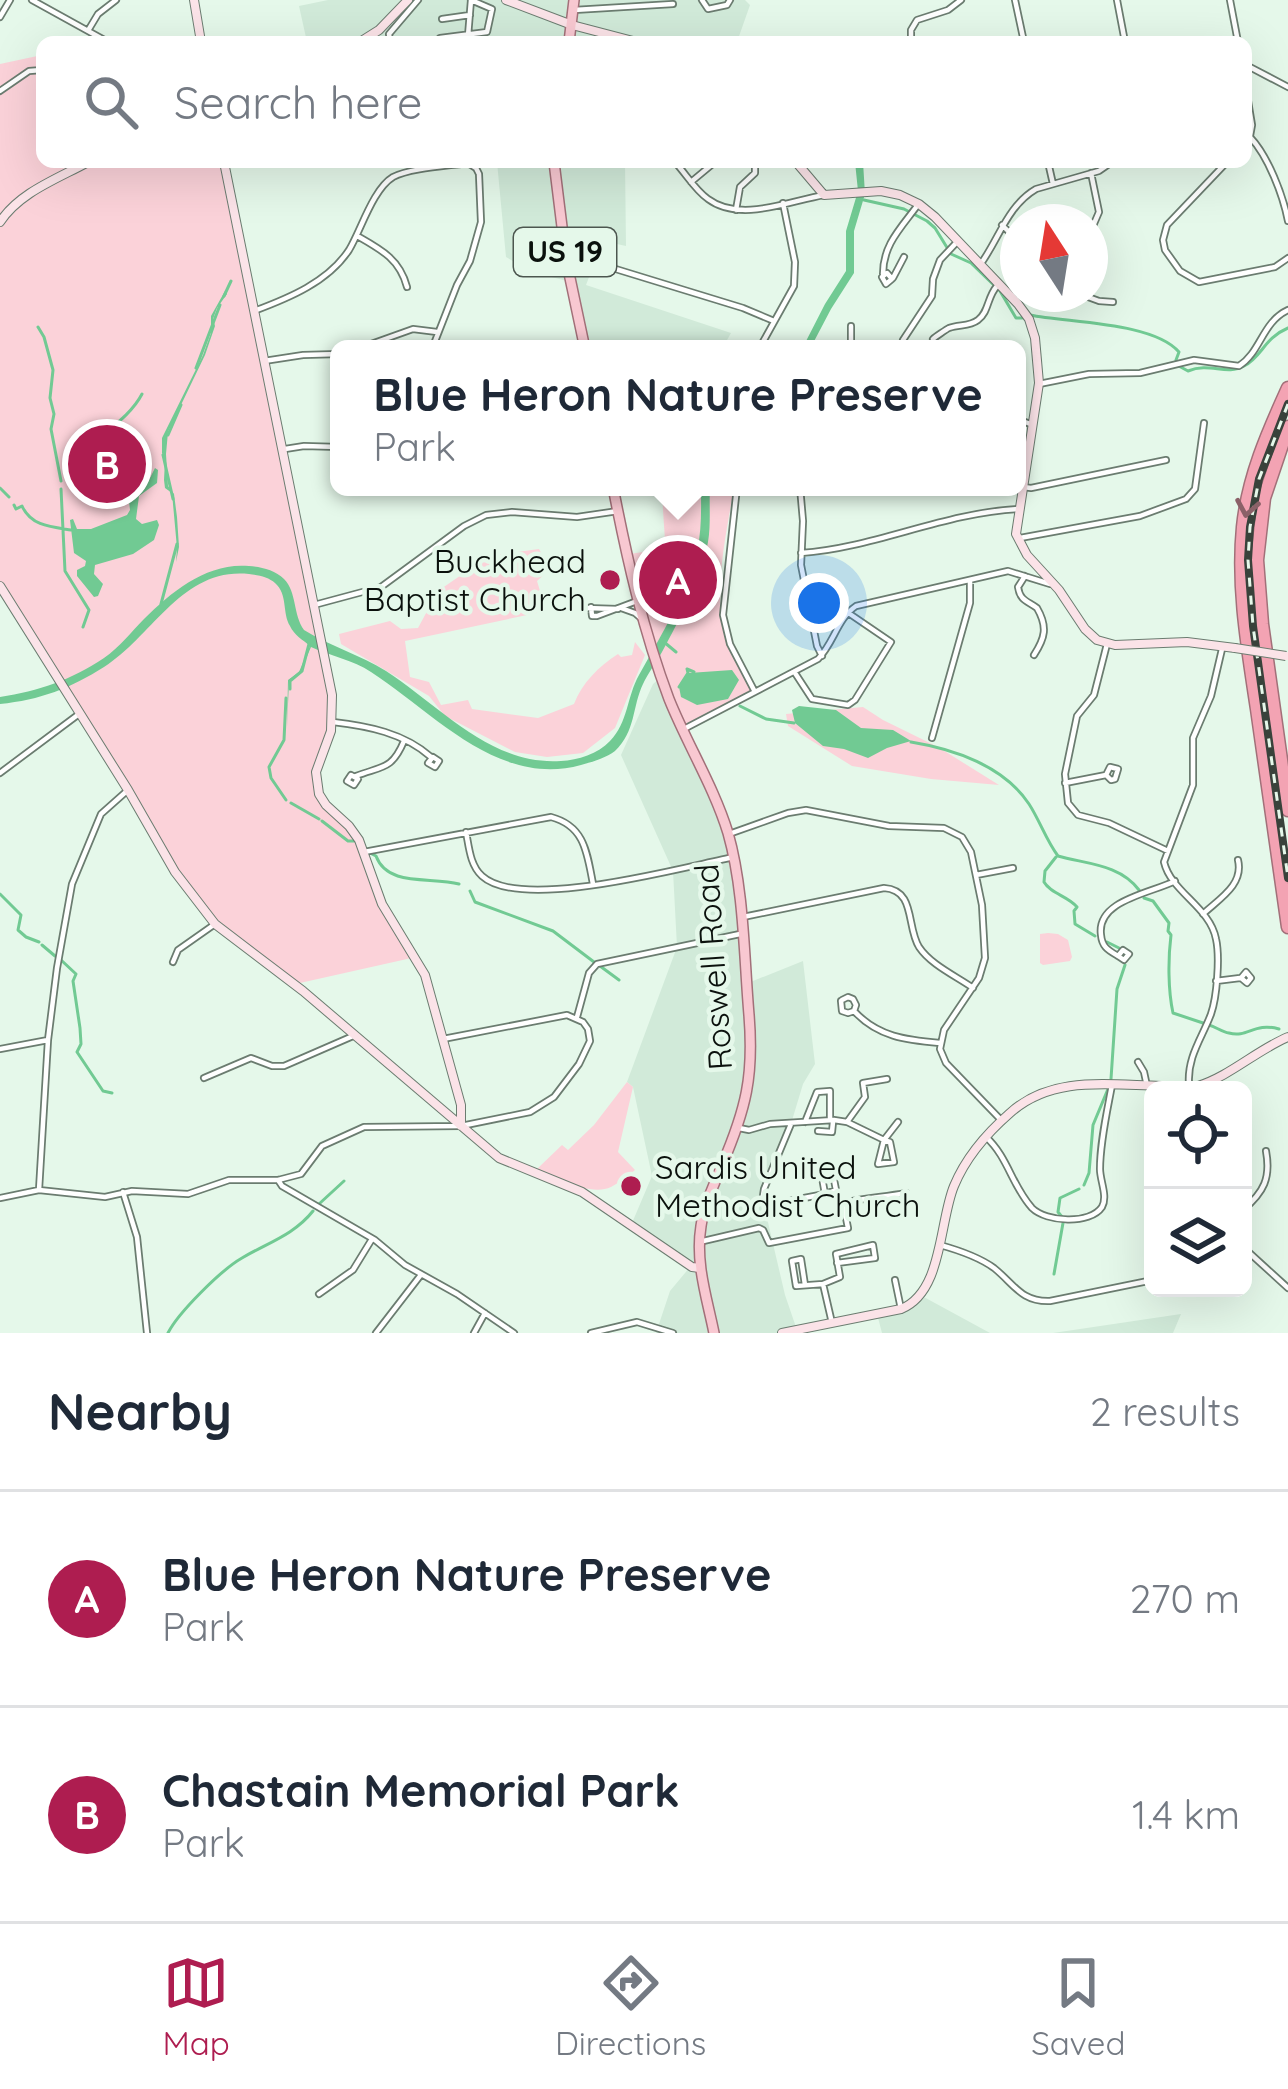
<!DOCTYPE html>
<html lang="en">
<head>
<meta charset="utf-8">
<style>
	:root { --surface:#fff; --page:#f2f2f3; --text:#1f2937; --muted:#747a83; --line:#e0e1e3; --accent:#ae1d50 }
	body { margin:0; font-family:Quicksand,sans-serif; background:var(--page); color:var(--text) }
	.controls { position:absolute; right:36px; bottom:36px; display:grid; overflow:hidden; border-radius:18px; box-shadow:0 12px 48px #0002 }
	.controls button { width:108px; height:108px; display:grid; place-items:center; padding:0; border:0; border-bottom:3px solid var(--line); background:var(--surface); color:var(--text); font:60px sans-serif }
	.compass { position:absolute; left:1000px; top:204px; width:108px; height:108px; border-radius:50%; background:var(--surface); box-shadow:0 12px 48px #0002; rotate:348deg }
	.you { position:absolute; left:819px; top:603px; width:42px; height:42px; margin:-30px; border:9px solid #fff; border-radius:50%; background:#1a73e8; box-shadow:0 0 0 18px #1a73e833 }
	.badge { display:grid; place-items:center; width:78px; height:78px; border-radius:50%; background:var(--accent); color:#fff; font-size:39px; font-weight:700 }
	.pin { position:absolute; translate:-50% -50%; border:6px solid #fff; box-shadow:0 3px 12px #0006 }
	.popup { position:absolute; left:330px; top:340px; width:696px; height:156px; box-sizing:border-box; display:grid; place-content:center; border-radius:18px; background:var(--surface); filter:drop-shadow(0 3px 9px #0005); font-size:39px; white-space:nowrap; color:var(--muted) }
	.popup b { font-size:45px; color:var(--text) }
	.popup::after { content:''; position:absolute; left:50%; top:100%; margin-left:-24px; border:24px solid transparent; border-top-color:var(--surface) }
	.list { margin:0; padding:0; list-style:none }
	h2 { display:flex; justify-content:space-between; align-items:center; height:156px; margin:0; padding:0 48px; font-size:51px }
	h2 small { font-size:39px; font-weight:400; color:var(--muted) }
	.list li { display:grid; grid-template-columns:78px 1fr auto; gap:36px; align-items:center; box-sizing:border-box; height:216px; padding:0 48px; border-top:3px solid var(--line) }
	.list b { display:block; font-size:45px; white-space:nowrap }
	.list p { margin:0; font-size:39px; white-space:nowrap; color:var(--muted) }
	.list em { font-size:39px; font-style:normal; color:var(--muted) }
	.icon { flex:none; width:66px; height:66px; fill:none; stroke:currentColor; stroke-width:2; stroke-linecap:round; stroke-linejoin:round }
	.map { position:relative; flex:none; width:1288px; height:1333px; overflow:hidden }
	.search { position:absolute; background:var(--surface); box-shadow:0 12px 48px #0002; left:36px; right:36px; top:36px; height:132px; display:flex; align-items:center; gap:30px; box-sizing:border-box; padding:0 42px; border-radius:18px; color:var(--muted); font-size:45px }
	.sheet { height:588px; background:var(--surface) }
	nav { display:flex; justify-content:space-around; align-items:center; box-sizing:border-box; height:168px; border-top:3px solid var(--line); background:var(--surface); font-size:33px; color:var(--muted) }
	nav a { display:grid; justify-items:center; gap:6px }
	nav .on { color:var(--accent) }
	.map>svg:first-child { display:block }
</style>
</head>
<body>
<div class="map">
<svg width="1288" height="1333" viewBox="0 0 1288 1333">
	<rect width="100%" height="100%" fill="#e5f8ea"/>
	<!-- built -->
	<path fill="#d1ead9" d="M328,0H745L750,5L737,42H307L299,6Z
		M497,162H625L626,246L603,241L586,285L731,333L722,349H583L571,282L532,272L506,257Z
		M659,679L715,802L735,875L748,983L803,961L815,1064L803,1084L787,1137L759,1202L767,1218L785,1295L798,1333H656L670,1291L690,1267L632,1223L652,1176L633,1087L627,1082L677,947L673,871L621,755L653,684Z
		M922,1296L990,1333H882L876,1310L908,1308Z
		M1181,1314L1173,1333H1053Z"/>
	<!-- green -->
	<path fill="#fbd2d9" d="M42,55V162H223L335,723L314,780L319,799L352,829L379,901L416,957L291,985L217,927L188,895L0,588V64Z
		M678,487H734C727,531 711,597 727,639C734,657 744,674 752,691L684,727L653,644L629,554L643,552L665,540L662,495Z
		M539,549L550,569L537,581L546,611L405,641L410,677L429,682L441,705L468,700L472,709L538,718L574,704C582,683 599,666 618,654L621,657L632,655L635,642L645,655L615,728L583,753L547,757L515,752L445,716L429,696L341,644L339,634L390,621L401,629L418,628L438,591L467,571L494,555Z
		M863,707L883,720L938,747L999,785L931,779L852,766L788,726L786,714Z
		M1048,933L1058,934L1068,940L1072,957L1070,961L1043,965L1040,963V934Z
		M627,1082L633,1087L618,1152L635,1170C627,1176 619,1183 611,1187C590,1197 557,1177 537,1169L562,1145L568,1150L594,1125Z"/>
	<!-- water -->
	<path fill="#71ca93" d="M855,162H863L865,194L854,231V273L831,309L810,349H802L825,304L846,271V231L858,191Z
		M225,291L227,294L217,308L213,319L215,326L205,355L168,432L166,454L168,486L174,494L177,517L179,547L176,562L177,548L172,493L165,488L164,480L165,460L162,453V438L203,355L211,333V316Z
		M155,468L158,470L157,483L139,496L136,519L142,524L157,520L159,525L154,540L133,554L95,565L94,574L103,584L98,596L94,597L77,576V570L85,566L86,561L74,553L70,520L73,519L77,529H91L127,515L130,510L128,493L148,482Z
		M701,487H710C709,505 711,524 708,542C701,579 680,619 662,652C656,663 648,673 643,684C632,707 636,731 615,751C606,758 592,762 581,765C498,788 433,712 371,672C353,660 331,656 311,647L300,673L289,681L287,727L288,680L299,672L310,646C303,640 294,635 290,626C282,613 288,594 275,583C269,577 258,575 249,574C182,567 153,636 104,667C71,688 40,700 0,704V697C39,691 71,680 104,658C120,647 131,632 144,619C172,591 208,562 249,566C261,567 275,570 284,579C297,592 293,615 304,630C330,646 360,655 386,671C440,706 491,766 561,761C578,760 598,754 610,741C628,723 627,696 639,675C661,636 686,594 697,551C702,530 701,508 701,487Z
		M732,670L739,680L728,699L697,705L681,697L679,687L689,673Z
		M799,706L836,710L861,728L893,730L911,741L887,748L868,758L844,749L823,746L795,723L792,710Z"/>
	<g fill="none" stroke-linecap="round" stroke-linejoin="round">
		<!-- stream -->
		<path stroke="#71ca93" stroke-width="3" d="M864,200L904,209L927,221L935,228L951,254L971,263L1000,291L1016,318H1022
			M224,296L231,281
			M1030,315C1069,323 1153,322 1179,352L1176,360
			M38,327L44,337L53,370L50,398L54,414L51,429L61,481
			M1177,365L1188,371C1210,362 1226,376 1244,366C1262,357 1264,338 1288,328
			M196,368L220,305
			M168,435L181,405
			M81,455C100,434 129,419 142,394
			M163,455L173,499
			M0,488L9,497
			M61,489L65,571L89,610L83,627
			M14,505L16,509L22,506C31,526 51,527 71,530
			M161,604L177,544
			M664,642L676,652
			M679,687L688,673L687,669L694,672
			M290,689V681L302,671L309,644
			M740,706L766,719L794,723
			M911,742C954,749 1004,766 1029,804C1040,821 1046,840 1058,856C1086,864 1120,864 1139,890
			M286,800L271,778L269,767L284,740L286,698
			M291,803L319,819
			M322,821L348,841H354
			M370,853L376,856C388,888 432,876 459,884
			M1056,857L1045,871L1044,882C1051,894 1068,896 1077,907L1074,911L1075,924L1095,936
			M470,891L475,902L553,931L594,962
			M0,894L21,915L18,930L26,937L39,942
			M1144,898L1153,901L1169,923L1168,931L1171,935C1168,959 1168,990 1173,1013L1203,1023
			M1107,942L1119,948
			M42,945L55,956
			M61,960L76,974L73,981L80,1028L81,1044L77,1052L103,1091L112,1093
			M600,966L619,980
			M1209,1025C1216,1027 1222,1032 1229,1033C1248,1038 1254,1022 1279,1029
			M1111,1079L1117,989L1125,965
			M1084,1185L1089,1173L1093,1125L1108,1089
			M319,1204L344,1181
			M1063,1218L1058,1212L1060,1198L1079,1189
			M1054,1274L1063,1223
			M168,1333C178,1313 221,1270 242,1258C267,1243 294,1235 313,1211"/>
		<!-- street casing -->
		<g stroke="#6b7c70" stroke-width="8">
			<path id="street" d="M32,0L108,42
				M702,0L708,9L727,5L730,0
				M1015,0L1024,42
				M1117,0L1125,42
				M1230,0L1238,42
				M574,10L673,4
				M0,17L10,0
				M442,19L470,15
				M89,29L98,14L116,0
				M468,36L471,0
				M440,38L487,32L492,9L471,0
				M390,42L389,34L418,0
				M911,42V30L917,20L948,10L961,0
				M1246,65L1288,87
				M1246,89L1252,125L1250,136
				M0,91L29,71L42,70
				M1246,142L1250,137C1268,156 1283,195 1288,221
				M675,162C686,174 695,190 708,199C740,223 789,201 824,195
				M1048,162L1053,184
				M1227,162L1167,225L1163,240L1165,250L1180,271L1199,282L1275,267L1288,258
				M691,182L715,162
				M736,210L740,187L755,173V162
				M1002,225L1018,241
				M1090,233L1099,212L1091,173
				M359,237C382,250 400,260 407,287
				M566,259H583L743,308L774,321
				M980,265C999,239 1007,206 1036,189L1099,171L1112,162
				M887,273L892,279L886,284L882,277Z
				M883,274C883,245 900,229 917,206
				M893,278L904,257
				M1080,294L1099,301L1113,302
				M254,311C289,298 328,282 349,250C361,230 373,189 393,177C410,168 448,166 468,163L476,168L479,174L481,222L470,261L457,285L432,349
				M933,339C935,337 947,329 949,328C959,324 969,327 978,320C989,312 987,297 997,286
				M903,340L932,296L933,279L940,260L957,242
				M357,349L413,329L437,332
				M759,349L794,286L795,262L783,203
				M851,349V326
				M264,361L303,355L339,354
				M1039,384L1089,374L1140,373L1194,360L1239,366C1261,352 1262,322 1288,310
				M1017,419L1033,425
				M285,449L304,446L339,447
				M737,487L723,615L730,644L755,692
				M800,487L803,521L801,565L817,646L822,656
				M1023,487L1031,488L1166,460
				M736,492L770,487
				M1020,538L1140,516L1186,499L1195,489L1204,423
				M801,553C874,548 943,513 1018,509
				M1025,576L1018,587C1020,601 1028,601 1037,608C1048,627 1045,638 1034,655
				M314,605L381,587L464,526L486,515L512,512L577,517L618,511
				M591,607L592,616H597L637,601
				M586,608L618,609
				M621,608L635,613L642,619
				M1107,644L1094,695L1077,716L1065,774L1068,803L1078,815L1109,823L1168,851
				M795,673L812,699L848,705L855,700L891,642L847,612
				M333,722C368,726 404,733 431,757
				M682,730L818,659C834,643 837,619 856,606L1008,571L1050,584
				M932,738L970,603V581
				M433,757L439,761L435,767L428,763Z
				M0,773L79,714
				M351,775L358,779L354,785L347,781Z
				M356,776C382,766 392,770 404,741
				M1065,783L1106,775L1111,780L1115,779L1118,769L1110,767L1106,775
				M466,832C469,847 470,865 482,876C521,912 683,867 734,857
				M729,834L788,813L806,810L889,826L944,828L962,837L971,852L982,905L985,958L979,978L944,1030L940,1049L946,1063L1002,1121
				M364,852L551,817C585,826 587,853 593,884
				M976,875L1013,868
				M1203,914C1219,899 1244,885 1238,860
				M743,917L884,888C916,890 906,926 919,947C931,965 956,976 973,988
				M1123,950L1129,954L1124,960L1118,956Z
				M1118,956C1108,950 1102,947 1101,935C1096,900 1152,893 1175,881
				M173,962L178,950L215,924
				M1246,972L1251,978L1247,983L1241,978Z
				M1216,981L1240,978
				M842,1000L848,997L853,999L856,1005L854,1011C878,1037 906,1040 940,1043
				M841,1001L842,1011L848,1013L854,1011
				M577,1017L589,973L597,964L740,934
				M0,1049L48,1040
				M1138,1062L1144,1072L1147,1086
				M204,1078L251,1058L272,1066H284L353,1036
				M1189,1084C1187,1057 1202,1038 1211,1014C1217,997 1220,957 1216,939C1210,907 1171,892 1164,862L1193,785V738L1211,696L1222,649
				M805,1122L817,1092L830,1091V1118
				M847,1122L865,1097L863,1083L887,1079
				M791,1124L764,1189L762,1202L767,1205L825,1194L836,1190L832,1169L821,1172L825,1194
				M739,1128L749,1130L770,1124L834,1120L847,1122L884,1140L890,1142L894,1162L878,1164L884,1140L898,1122
				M818,1131L832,1132L833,1122
				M986,1137C1008,1157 1012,1186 1032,1208C1046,1222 1090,1225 1102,1207C1108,1196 1100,1181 1100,1169C1100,1142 1107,1112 1112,1085
				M278,1180L282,1186L375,1240L405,1265L457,1294L514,1333
				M39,1190L48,1040L57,968L72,884L101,814L128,790
				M123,1192L137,1237L147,1333
				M0,1198L39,1190L105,1197L132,1191L188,1194L229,1180H278L301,1174L322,1146L364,1127L461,1126L530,1112L554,1097L579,1064L590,1041L588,1029L583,1022L567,1015L443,1039
				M1243,1210C1264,1192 1271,1178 1266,1151
				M699,1242L759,1228L763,1230L769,1243L848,1228L843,1203C865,1198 885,1197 906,1193
				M940,1245C958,1250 979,1257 994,1268C1014,1284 1021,1302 1050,1301L1153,1280
				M1243,1247L1288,1288
				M792,1261L796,1286L823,1284L840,1277L836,1254L873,1245L875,1258L837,1263
				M792,1261L801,1259L805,1285
				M895,1280L901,1309
				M823,1284L832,1323
				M319,1294L353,1270L372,1239
				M376,1333L420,1276
				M474,1333L485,1313
				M591,1333L637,1322L673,1333"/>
		</g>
		<!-- secondary casing -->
		<g stroke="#6b7c70" stroke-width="10">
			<path id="secondary" d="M194,0L201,42
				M506,0L572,25L637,42
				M360,42L379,30L408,0
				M224,162L332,695L331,731L316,772L319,794L326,805L349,826L359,840L382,904L425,975L461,1105V1126
				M796,162L824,195L881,191L900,195L919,204L935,217L1018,304L1029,319L1035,338L1039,383L1016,534L1027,555L1059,590L1085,629L1097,640L1115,645L1187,642L1235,648
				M0,222C20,192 57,179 88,162
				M0,586L128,790L175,872L215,924L303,991L499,1158L582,1192L692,1267L700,1268
				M782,1333L901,1309C943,1292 939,1222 954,1186C966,1157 987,1133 1010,1113C1052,1075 1109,1085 1161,1086C1173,1087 1187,1089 1198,1086C1230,1076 1257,1050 1288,1037"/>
		</g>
		<!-- primary casing -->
		<g stroke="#a27079" stroke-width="12">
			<path id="primary" d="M569,42L574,0
				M554,162L566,259L585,349
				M613,487C627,559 643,630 669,699C687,744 714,787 728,833C744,889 744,957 749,1015C754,1076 746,1109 722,1165C714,1185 704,1205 701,1226C695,1263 707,1298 714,1333"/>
		</g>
		<!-- highway casing -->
		<g stroke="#a27079" stroke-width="15">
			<path id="highway" d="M1288,388C1268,432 1248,477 1243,527C1237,588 1248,649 1257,709C1267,782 1278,854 1288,927
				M1288,427L1264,498L1257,560L1262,624L1288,810"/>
		</g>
		<!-- street -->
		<use href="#street" stroke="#fff" stroke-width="4.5"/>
		<!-- secondary -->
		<use href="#secondary" stroke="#fbe3e8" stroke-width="8"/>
		<!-- primary -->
		<use href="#primary" stroke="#f8c8d1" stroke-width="9"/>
		<!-- highway -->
		<use href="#highway" stroke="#f3a3b3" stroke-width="12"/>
		<!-- rail casing -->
		<g stroke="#39423b" stroke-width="8">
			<path id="rail" d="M1288,404L1259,479L1250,527L1248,560L1253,626L1288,878"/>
		</g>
		<!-- rail -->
		<use href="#rail" stroke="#e5f8ea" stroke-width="3" stroke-dasharray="9" stroke-linecap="butt"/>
		<!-- secondary-bridge casing -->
		<g stroke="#6b7c70" stroke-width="10" stroke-linecap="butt">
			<path id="secondary-bridge" d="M1235,648L1286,656"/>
		</g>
		<!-- secondary-bridge -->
		<use href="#secondary-bridge" stroke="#fbe3e8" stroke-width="8"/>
	</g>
	<!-- one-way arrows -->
	<defs><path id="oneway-chevron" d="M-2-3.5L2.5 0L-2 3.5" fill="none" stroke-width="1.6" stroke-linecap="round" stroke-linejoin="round" transform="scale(3)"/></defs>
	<use stroke="#8b6168" href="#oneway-chevron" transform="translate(1247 508) rotate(100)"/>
	<!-- markers -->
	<g fill="#ae1d50" stroke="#e5f8ea" stroke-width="4.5">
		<circle cx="610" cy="580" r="12"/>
		<circle cx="631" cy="1186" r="12"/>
	</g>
	<g text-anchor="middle" stroke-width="9" stroke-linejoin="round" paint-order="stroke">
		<!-- shield labels -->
		<rect fill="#e5f8ea" stroke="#4c564f" stroke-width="3" x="514" y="228" width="102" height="48" rx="9"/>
		<g font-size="30" font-weight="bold" fill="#0b110d">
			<text x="565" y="262">US 19</text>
		</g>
		<!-- poi labels -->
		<g font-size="33" fill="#0b110d" stroke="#e5f8ea" text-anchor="end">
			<text x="586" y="573">Buckhead<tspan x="586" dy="38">Baptist Church</tspan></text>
			<text x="655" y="1179" text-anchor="start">Sardis United<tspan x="655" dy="38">Methodist Church</tspan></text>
		</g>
		<!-- street labels -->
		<g font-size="33" fill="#0b110d" stroke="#e5f8ea">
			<text transform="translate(713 967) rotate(-94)" y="12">Roswell Road</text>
		</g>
	</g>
</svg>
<div class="controls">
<button><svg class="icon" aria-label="locate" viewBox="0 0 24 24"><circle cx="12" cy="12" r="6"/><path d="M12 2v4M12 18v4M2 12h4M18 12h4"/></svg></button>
<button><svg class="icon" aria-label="layers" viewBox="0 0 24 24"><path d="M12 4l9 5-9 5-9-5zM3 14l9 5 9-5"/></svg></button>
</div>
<svg class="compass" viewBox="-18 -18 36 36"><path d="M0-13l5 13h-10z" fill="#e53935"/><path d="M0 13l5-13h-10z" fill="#747a83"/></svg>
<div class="you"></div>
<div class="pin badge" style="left:678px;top:580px">A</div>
<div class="popup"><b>Blue Heron Nature Preserve</b>Park</div>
<div class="pin badge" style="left:107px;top:464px">B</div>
<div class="search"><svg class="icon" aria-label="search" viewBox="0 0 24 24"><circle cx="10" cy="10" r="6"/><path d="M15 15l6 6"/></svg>Search here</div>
</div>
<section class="sheet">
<h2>Nearby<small>2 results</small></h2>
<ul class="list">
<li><span class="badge">A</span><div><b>Blue Heron Nature Preserve</b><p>Park</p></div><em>270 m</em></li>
<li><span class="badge">B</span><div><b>Chastain Memorial Park</b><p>Park</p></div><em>1.4 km</em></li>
</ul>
</section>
<nav>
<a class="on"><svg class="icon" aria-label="map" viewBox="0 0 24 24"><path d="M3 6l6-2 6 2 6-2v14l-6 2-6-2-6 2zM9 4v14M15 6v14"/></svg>Map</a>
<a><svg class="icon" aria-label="directions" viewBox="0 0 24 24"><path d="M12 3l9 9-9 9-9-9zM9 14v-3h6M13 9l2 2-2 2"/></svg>Directions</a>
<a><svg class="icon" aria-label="saved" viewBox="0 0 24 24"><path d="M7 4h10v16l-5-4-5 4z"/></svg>Saved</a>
</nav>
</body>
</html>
